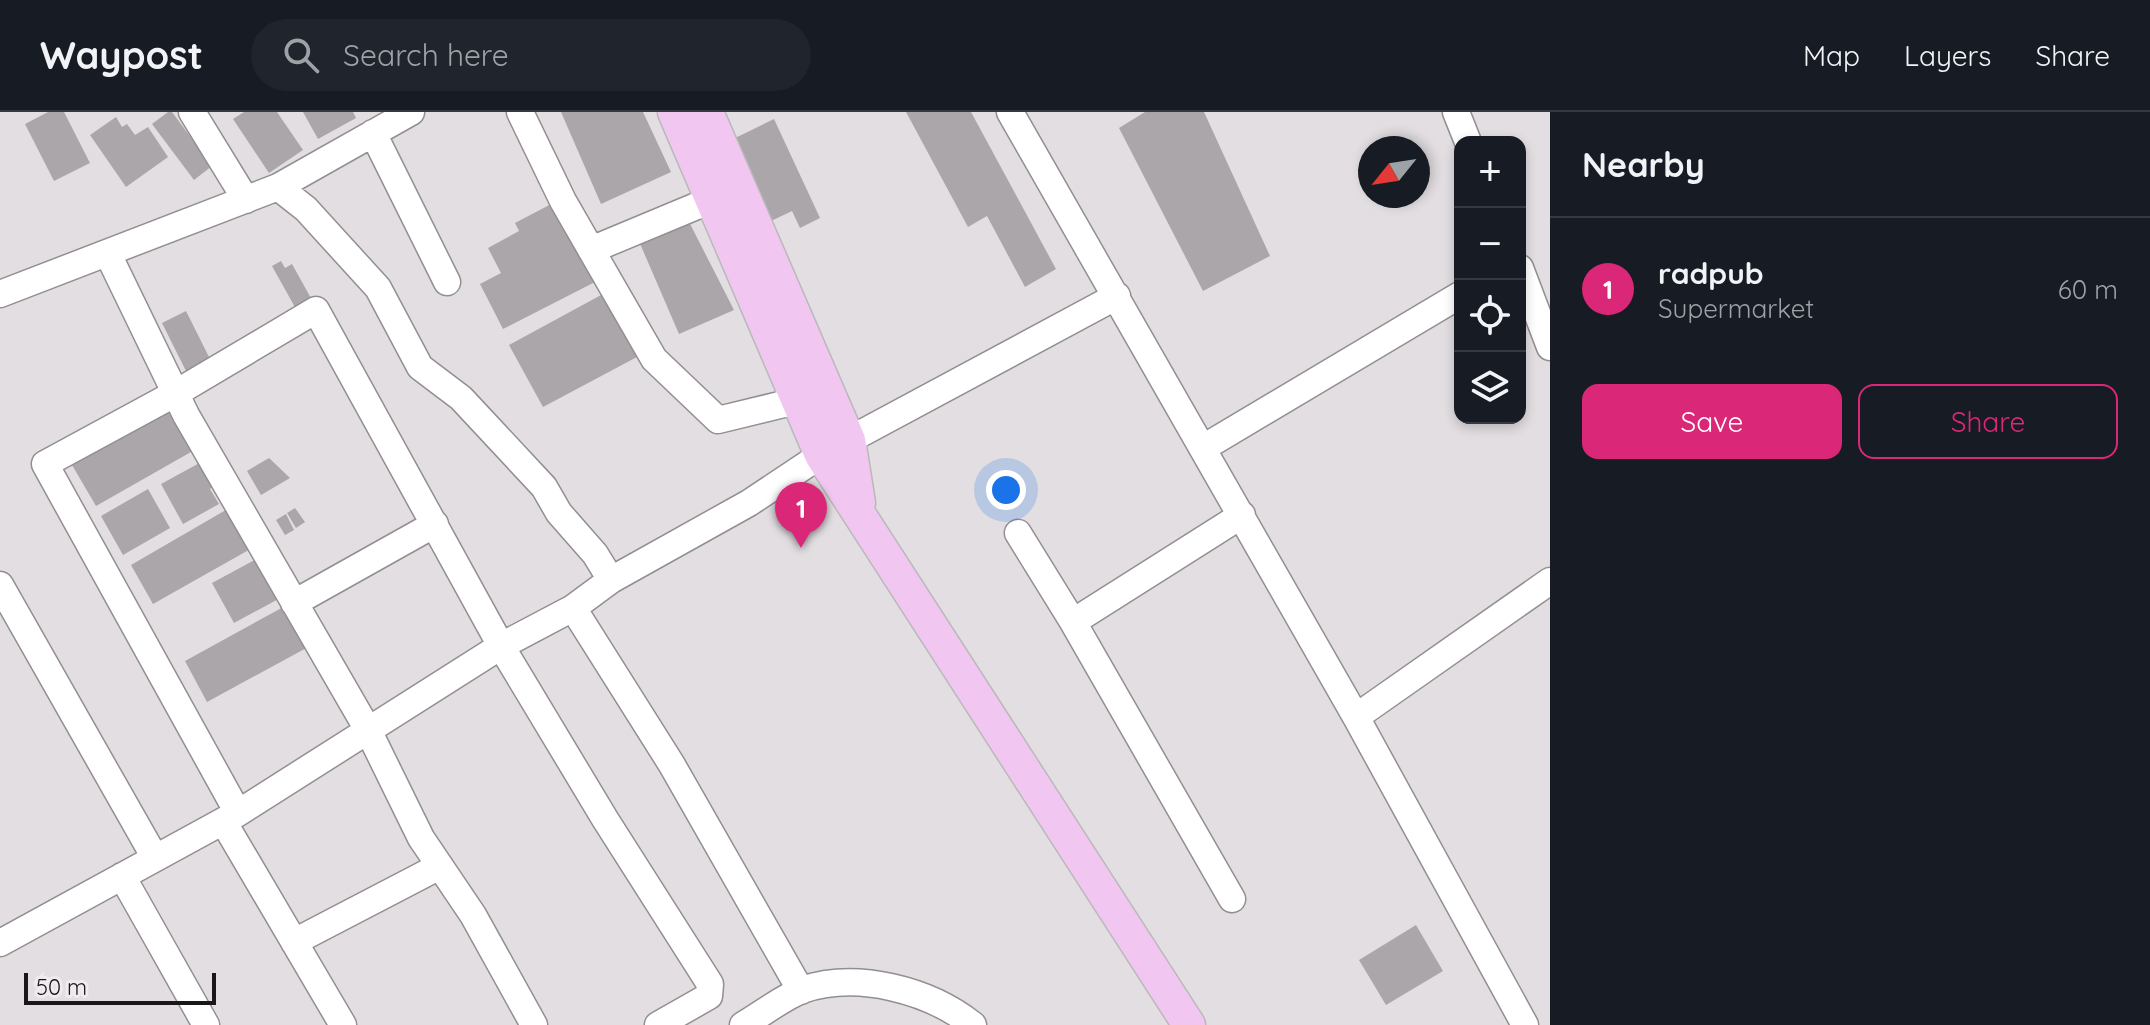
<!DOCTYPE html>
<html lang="en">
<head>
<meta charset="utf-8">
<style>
	:root { --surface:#171b24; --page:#20242c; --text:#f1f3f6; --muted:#9ea1a6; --line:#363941; --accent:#db2777 }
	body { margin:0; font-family:Quicksand,sans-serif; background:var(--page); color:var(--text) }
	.controls { position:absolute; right:24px; top:24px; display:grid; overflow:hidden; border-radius:16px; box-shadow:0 4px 12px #0003 }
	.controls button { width:72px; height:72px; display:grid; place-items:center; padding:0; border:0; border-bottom:2px solid var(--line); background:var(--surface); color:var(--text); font:40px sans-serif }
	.compass { position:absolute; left:1358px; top:24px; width:72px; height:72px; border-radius:50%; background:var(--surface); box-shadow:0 4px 12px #0003; rotate:240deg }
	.scale { position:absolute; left:24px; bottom:20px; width:192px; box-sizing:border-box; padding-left:8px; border:4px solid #191719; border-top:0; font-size:22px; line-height:28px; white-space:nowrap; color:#191719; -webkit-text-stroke:6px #f0ebef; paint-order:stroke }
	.you { position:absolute; left:1006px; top:378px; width:28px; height:28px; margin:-20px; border:6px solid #fff; border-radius:50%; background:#1a73e8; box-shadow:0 0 0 12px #1a73e833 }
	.badge { display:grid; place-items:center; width:52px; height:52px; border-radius:50%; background:var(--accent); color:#fff; font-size:26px; font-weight:700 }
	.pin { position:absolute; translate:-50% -66px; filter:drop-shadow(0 2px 4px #0008) }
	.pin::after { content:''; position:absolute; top:42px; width:28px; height:24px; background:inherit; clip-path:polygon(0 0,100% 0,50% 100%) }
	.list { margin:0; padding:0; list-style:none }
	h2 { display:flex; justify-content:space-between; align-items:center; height:104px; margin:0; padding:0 32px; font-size:34px }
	h2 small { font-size:26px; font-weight:400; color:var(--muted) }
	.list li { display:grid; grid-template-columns:52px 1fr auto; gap:24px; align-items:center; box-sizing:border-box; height:144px; padding:0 32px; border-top:2px solid var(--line) }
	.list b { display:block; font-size:30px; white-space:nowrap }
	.list p { margin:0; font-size:26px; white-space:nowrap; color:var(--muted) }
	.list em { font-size:26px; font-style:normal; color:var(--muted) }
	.actions { display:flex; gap:16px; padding:24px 32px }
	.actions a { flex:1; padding:18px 0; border:2px solid var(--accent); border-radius:16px; text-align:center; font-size:28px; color:var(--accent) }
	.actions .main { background:var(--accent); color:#fff }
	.icon { flex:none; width:44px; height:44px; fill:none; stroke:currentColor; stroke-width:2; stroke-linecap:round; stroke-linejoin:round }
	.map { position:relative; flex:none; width:1550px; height:913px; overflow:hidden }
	header { display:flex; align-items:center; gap:48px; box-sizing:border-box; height:112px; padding:0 40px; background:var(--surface); border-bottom:2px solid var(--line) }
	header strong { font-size:38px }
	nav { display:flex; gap:44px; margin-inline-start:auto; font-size:28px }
	.search { width:560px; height:72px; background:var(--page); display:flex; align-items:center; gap:20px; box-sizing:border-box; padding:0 28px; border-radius:44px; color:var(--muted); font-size:30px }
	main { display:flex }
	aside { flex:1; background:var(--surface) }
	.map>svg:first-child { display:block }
</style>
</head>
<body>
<header>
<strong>Waypost</strong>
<div class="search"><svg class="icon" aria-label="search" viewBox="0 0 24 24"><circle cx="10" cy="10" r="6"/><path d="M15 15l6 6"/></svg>Search here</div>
<nav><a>Map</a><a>Layers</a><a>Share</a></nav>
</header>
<main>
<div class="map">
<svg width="1550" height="913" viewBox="0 0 1550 913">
	<rect width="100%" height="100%" fill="#e2dee2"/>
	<!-- building -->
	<path fill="#aaa6aa" d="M48,0H64L90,51L54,69L25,12Z
		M168,0H172L212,54L194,68L152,12Z
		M244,0H277L303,38L269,61L233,7Z
		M303,0H353L356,6L318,27Z
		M561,0H643L671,60L601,92Z
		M906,0H971L1056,157L1025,175L987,104L968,115Z
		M1145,0H1204L1270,144L1203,179L1119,16Z
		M116,5L122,15L127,12L135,23L148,15L168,45L126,75L90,23Z
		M774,7L820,106L800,116L792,99L769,110L731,28Z
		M555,90L595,170L503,217L480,172L501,161L488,136L519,119L515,111Z
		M686,104L734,198L679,222L638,127Z
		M281,149L285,156L292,152L312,188L296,197L272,154Z
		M603,182L637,245L543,295L509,233Z
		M186,199L212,251L188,263L162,211Z
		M174,294L198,336L96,394L72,353Z
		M269,346L290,366L261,383L247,359Z
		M205,348L218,371L210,377L219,392L183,412L161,372Z
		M148,377L170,416L123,443L101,404Z
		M231,395L254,435L153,492L131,453Z
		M295,396L305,410L296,416L287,401Z
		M286,402L294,418L285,423L276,408Z
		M262,444L284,484L234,511L212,471Z
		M287,493L310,534L207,590L185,549Z
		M1416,813L1443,859L1386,893L1359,848Z"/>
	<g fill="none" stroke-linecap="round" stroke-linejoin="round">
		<!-- minor casing -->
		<g stroke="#928e92" stroke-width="29">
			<path id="minor" d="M192,0L246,88
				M520,0L563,89L654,247L718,308L796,289
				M1010,0L1356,605L1525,913
				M1456,0L1468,30
				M373,21L447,170
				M278,75L306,97L378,176L420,255L461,286L544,375L559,401L595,442L611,468
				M591,138L711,88
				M108,142L186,303L368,618L421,726L473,803L534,913
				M1520,156L1550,235
				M0,182L278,75L411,0
				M1203,336L1460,183
				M1018,421L1073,510L1232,787
				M0,473L154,744
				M294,491L435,412
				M573,496L672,653L801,879
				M1073,510L1242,403
				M1356,605L1550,469
				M238,701L45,352L176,281L316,198L501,534L605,707L710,872L709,884L658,913
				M223,709L343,913
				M122,764L206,913
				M294,830L440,754
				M0,831L238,701L501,534L573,496L611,468L749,391L821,343L1117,184
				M743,913C762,902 782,886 802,878C857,859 929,878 973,913"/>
		</g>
		<!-- major casing -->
		<g stroke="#bab9ba" stroke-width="35">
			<path id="major" d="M674,0L821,343L1189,913
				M707,0L849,328L859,391"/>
		</g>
		<!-- minor -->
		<use href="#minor" stroke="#fff" stroke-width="26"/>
		<!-- major -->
		<use href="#major" stroke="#f1c7f1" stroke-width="32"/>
	</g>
</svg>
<div class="controls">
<button>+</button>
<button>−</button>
<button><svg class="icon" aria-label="locate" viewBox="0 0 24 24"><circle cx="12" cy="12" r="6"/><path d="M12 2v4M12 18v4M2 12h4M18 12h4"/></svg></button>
<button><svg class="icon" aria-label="layers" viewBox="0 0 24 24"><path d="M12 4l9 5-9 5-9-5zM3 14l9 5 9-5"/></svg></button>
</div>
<svg class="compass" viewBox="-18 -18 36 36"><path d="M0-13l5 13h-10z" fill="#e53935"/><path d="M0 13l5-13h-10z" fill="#9ea1a6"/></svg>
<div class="scale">50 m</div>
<div class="you"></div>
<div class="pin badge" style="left:801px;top:436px">1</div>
</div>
<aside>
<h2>Nearby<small></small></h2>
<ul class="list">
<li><span class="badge">1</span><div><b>radpub</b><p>Supermarket</p></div><em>60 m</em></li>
</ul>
<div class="actions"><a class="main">Save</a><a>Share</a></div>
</aside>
</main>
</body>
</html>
